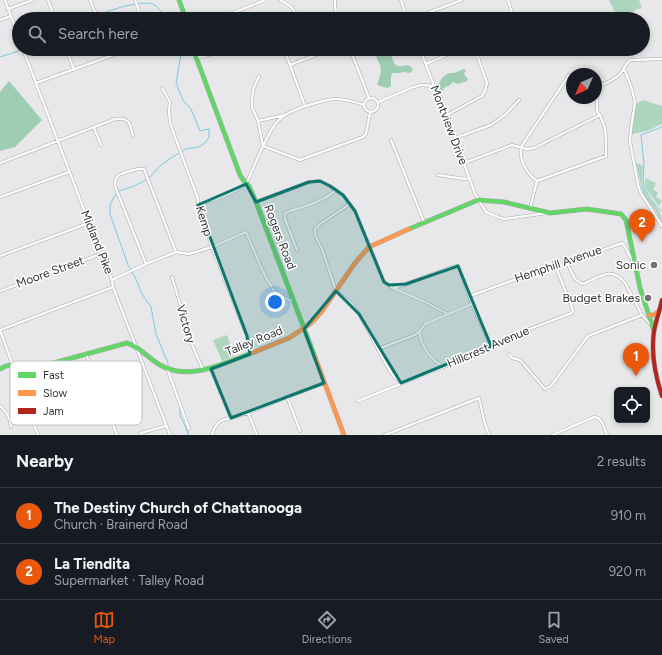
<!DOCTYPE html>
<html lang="en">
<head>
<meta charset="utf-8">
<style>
	:root { --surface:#171b24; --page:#242831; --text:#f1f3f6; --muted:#9ea1a6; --line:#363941; --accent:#ea580c }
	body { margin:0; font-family:Figtree,sans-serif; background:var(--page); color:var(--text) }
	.controls { position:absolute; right:12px; bottom:12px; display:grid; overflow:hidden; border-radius:6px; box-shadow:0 2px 6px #0003 }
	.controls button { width:36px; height:36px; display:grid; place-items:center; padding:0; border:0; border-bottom:1px solid var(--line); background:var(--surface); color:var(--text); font:20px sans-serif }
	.compass { position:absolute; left:566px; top:68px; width:36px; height:36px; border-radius:50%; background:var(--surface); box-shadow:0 2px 6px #0003; rotate:225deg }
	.you { position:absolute; left:275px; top:302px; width:14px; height:14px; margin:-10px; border:3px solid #fff; border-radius:50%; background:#1a73e8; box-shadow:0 0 0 6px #1a73e833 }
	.badge { display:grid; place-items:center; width:26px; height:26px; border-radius:50%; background:var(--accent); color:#fff; font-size:13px; font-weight:700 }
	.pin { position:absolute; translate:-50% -33px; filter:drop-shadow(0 1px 2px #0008) }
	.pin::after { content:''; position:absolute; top:21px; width:14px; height:12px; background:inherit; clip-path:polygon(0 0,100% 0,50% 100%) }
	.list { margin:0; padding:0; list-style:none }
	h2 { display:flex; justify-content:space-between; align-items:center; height:52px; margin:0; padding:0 16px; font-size:17px }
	h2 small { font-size:13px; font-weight:400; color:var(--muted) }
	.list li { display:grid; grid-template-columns:26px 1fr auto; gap:12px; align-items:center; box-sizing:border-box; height:56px; padding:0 16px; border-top:1px solid var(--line) }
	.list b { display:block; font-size:15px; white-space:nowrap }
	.list p { margin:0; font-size:13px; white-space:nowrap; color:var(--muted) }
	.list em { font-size:13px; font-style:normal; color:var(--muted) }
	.icon { flex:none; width:22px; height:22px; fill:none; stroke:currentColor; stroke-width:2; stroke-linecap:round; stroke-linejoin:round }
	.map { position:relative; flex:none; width:662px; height:435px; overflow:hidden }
	.search { position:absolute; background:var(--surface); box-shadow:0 2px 6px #0003; left:12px; right:12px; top:12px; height:44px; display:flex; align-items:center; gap:10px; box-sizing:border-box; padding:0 14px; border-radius:22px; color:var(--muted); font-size:15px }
	.sheet { height:164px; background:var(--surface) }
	nav { display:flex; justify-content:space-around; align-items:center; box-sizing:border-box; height:56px; border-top:1px solid var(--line); background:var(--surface); font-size:11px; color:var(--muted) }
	nav a { display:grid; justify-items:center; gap:2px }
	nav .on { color:var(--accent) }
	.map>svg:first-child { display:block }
</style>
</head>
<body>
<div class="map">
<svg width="662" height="435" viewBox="0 0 662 435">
	<rect width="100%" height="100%" fill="#e8e7e9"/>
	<!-- green -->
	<path fill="#add6be" d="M609,0H639L642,8C633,10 632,12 627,19H620L614,10Z
		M643,100L662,106V124L647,131L632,134L636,104Z
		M636,163L643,166C642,175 641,185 646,193C653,205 662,209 662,223L657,213L643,194Z
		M645,178L656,183L653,190L658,192L656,197L662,201L659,206L646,189Z
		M227,335L234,356L222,361L213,340Z"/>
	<!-- forest -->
	<path fill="#9fcdb3" d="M373,49C376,49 381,48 384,49C394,52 391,64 398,66C402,67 405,65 408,65L412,68L413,70L410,73L404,72L400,73H393L391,76V86L388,88L379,86L377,84C384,67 381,67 373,51Z
		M464,69L466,70L464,74L468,79L467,81L458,84L453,82L449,86L445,87L442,92L441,91L438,84L443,77L449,73H454Z
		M9,81L42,120L15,147L0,151V92Z"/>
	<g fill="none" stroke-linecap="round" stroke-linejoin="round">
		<!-- stream -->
		<path stroke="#7ccae2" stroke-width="1" d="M89,19C103,12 138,0 153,4C159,7 162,13 164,19
			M0,57L22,50
			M661,211L650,198L645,189L643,179L644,164L641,135L662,127
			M168,366V363L156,334L151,307L142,294L135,277L128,265L110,214V205L114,197L119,191L134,186L148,179L161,165L171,158L186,149L199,147L205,143L209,137V129L200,131L191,109L183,100L176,83L182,49
			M180,406V415L189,435"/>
		<!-- street casing -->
		<g stroke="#aaa9ab" stroke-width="3.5">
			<path id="street" d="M5,0L19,38
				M48,0L55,19
				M90,0L98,19
				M135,0L142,19
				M280,0C289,5 296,8 296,19
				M335,0V8L339,19
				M401,0L407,19
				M508,0L514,19
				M8,9L33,0
				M213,19L230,14L265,0
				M411,19L462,0
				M0,20L11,16
				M23,49L89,223L112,280L113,287L170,435
				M66,49L74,70
				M110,49L112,56
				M286,49L285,52L290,65L305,106
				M346,49H350
				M350,49L369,98
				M420,49L434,86L440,96L475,194L486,212L498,217L504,219L547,213
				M196,58L232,49
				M426,64L460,49
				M290,65L331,49
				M624,69L631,86L635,102L631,129L630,142L639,189L642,195L662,226
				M36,83L130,49
				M596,86C607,84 619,78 624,68C626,65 627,63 630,60L662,59
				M162,88L170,102L169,110L170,123L198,199V205L212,247L247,336L250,354
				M364 105a7 7 0 1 1 14 0a7 7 0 1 1-14 0Z
				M378,102L411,88L421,85L434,86
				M364,105C355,102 345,99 336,99C325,99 294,109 285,115C274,122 269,134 263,146L300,160L363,137L366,134L370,113
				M447,115L482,96L485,91L487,83L475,49
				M258,121L285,115
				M94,128L101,145
				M455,138L491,125L506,114L519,100
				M391,140L424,222
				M0,163L115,119C130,117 130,124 133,136
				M464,163L512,145L527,149L534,148L600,115
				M438,175L465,179L469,178
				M537,181L606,156V141L605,128L600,115L598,113L597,110V101L598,86
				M0,197L69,172
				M256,202L309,182L320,181L330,186L343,195L355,211L384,282L393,288L423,301L448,314
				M350,204L320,224L315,229V235L322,249L336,291L352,304L359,314L386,364L392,374L401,383
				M198,205C212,200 241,193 248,180L263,146L258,121L252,107V101L253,90L259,76
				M530,208L537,181C527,174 519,160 521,147L569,75L572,77
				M297,250L285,219V214L287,212C301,208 326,200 336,190
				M0,256L89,223
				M567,263L575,279L582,284C599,278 611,265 625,283L642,315L652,326
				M146,264L115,186C115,182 115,178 118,176C121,173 139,168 144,169L176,252
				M172,277L186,324L187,333L203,370
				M112,280L146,264L176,252L189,254L212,247L246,232L263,272L274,291L285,298L294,302
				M393,288L406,284L452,267L458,266L460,270L472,304L491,346
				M0,291L101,254
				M470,296L525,276L567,263L622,243L624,245L634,264
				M0,330L113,287
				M0,330L38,435
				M419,332C421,343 426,353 435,361C438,363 440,364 443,367
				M378,349L415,335L420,331L425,324L472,304
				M86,354L117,435
				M509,354L512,358L520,360L545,389L551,386L588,336L642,315
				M167,368L189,429
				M211,369L231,418
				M287,397L300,431
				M358,401L443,367L473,356L506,338L572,313L573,310L556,267
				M0,406C7,413 10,417 11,427
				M29,407L107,409
				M248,413L257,435
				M141,435V433L166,426
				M212,435L214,429L218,423L223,420L248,413L287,397L324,383
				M385,435L479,398L485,424L489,435
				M553,435L594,417C603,418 604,428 607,435"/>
		</g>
		<!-- fast casing -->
		<g stroke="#aaa9ab" stroke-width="5">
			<path id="fast" d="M179,0L186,19
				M193,49L240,175L244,181L249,186L256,202L315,357
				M409,229L478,200L504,202L550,213L587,209L621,214L626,220L640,288L654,331
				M0,369L6,366L13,365L35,368L127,343C140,347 148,358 160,365C190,382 223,363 252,353"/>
		</g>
		<!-- slow casing -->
		<g stroke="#aaa9ab" stroke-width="5">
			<path id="slow" d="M649,315H654L659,311
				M252,353L289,338L307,326L314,320L322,311L355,263L369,247L409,229
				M315,357L344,435"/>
		</g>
		<!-- jam casing -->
		<g stroke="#aaa9ab" stroke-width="5">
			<path id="jam" d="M662,300C660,310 656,320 654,331C651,352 655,375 662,396"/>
		</g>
		<!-- street -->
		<use href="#street" stroke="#fcfbfc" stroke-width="2.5"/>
		<!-- fast -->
		<use href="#fast" stroke="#63d668" stroke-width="4"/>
		<!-- slow -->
		<use href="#slow" stroke="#ff974d" stroke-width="4"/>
		<!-- jam -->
		<use href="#jam" stroke="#b3261e" stroke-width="4"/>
	</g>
	<!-- marked area -->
	<path fill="#0f766e" fill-opacity="0.2" stroke="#0f766e" stroke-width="3" stroke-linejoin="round" d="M320,181L330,186L343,195L355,211L384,282L389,285L406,284L458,266L491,346L401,383L359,314L336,291L304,329L324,383L231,418L211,369L250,354L247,336L198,205L246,184L256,202L309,182Z"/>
	<!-- markers -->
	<g fill="#737274" stroke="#fff" stroke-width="1.5">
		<circle cx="654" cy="265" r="4"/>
		<circle cx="648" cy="298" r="4"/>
	</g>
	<g text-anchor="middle" stroke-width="3" stroke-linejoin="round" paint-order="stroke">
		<!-- street labels -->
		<g font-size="12" fill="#343335" stroke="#fff">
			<text transform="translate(449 125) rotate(69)" y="4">Montview Drive</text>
			<text transform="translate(204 221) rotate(73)" y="4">Kemp</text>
			<text transform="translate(280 237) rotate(69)" y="4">Rogers Road</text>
			<text transform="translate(97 242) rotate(68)" y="4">Midland Pike</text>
			<text transform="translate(558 264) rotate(-19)" y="4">Hemphill Avenue</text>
			<text transform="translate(50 272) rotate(-20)" y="4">Moore Street</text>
			<text transform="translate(186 324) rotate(73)" y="4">Victory</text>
			<text transform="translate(254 341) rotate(-22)" y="4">Talley Road</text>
			<text transform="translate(488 347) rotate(-23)" y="4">Hillcrest Avenue</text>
		</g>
		<!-- poi labels -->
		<g font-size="12" fill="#343335" stroke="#fff" text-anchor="end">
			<text x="646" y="269">Sonic</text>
			<text x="640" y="302">Budget Brakes</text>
		</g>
	</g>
	<!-- legend -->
	<rect x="10" y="361" width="132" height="64" rx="6" fill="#fff" stroke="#c2c2c2" stroke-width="1"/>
	<rect x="18" y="372" width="18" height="6" fill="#63d668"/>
	<rect x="18" y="390" width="18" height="6" fill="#ff974d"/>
	<rect x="18" y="408" width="18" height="6" fill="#b3261e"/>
	<g font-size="11" fill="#343335">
		<text x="43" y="379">Fast</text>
		<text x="43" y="397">Slow</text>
		<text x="43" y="415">Jam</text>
	</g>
</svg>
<div class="controls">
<button><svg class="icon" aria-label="locate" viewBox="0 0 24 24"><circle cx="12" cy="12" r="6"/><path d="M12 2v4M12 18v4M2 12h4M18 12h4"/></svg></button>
</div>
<svg class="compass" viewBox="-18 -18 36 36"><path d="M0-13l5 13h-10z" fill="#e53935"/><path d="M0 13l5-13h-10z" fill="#9ea1a6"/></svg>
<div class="you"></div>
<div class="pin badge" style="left:636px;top:376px">1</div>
<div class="pin badge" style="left:642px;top:242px">2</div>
<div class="search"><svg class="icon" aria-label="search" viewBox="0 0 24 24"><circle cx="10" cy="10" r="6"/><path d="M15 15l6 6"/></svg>Search here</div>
</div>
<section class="sheet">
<h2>Nearby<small>2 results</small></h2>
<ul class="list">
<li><span class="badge">1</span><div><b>The Destiny Church of Chattanooga</b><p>Church · Brainerd Road</p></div><em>910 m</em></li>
<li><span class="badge">2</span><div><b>La Tiendita</b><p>Supermarket · Talley Road</p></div><em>920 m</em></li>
</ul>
</section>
<nav>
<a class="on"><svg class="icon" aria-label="map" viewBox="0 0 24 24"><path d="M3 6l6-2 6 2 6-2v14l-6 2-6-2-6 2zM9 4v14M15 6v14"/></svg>Map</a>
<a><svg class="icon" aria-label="directions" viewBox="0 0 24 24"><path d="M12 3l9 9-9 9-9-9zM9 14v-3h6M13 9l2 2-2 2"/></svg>Directions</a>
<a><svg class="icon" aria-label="saved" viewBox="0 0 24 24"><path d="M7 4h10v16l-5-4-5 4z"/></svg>Saved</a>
</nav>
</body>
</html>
